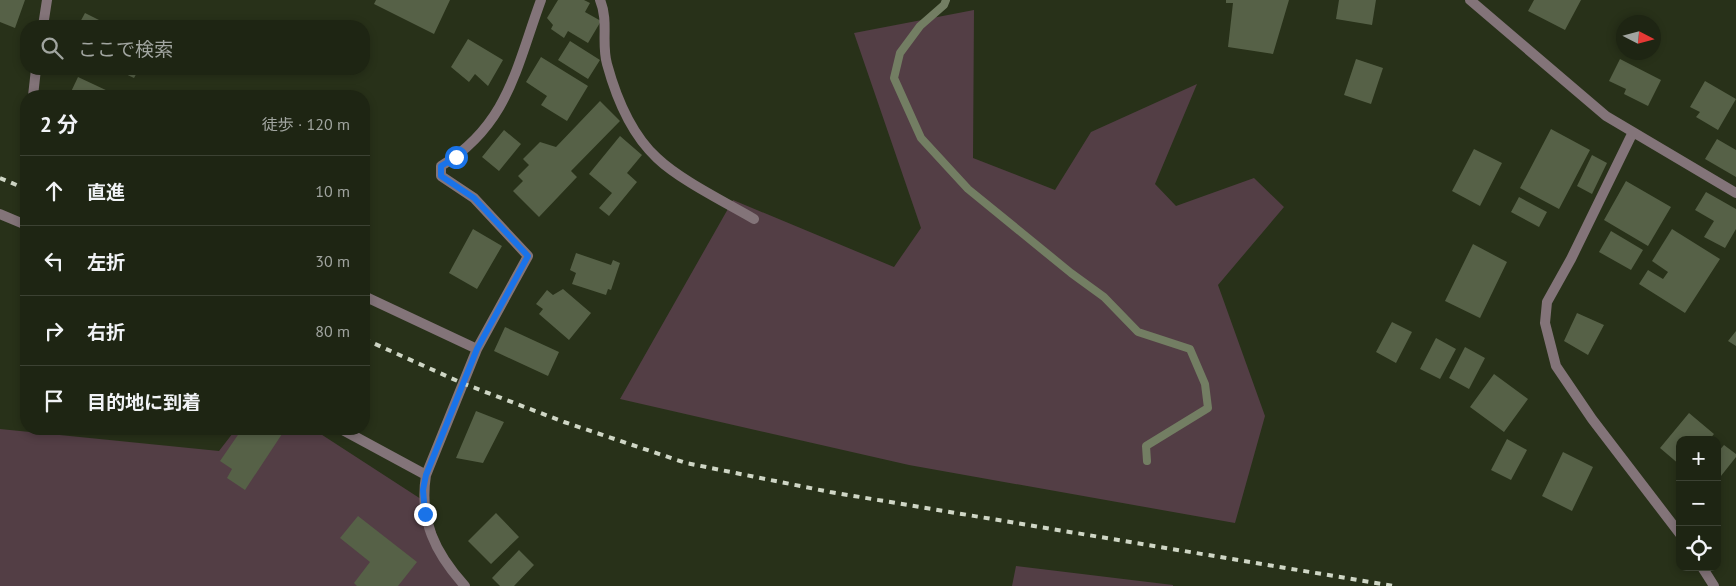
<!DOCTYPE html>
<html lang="ja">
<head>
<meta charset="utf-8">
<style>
	:root { --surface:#1e2513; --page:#2b3121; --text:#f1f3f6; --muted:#a1a5a0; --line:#3c4233 }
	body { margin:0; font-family:"PT Sans","Noto Sans JP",sans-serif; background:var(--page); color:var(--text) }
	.controls { position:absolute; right:15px; bottom:15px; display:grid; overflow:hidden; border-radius:10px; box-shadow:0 2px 8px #0003 }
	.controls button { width:45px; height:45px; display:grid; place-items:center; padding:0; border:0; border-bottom:1px solid var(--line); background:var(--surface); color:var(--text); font:25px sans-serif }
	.compass { position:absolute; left:1616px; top:15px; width:45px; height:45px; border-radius:50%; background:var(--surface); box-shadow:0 2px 8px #0003; rotate:96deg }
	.stop { position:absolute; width:15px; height:15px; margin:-11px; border:4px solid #1a73e8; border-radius:50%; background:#fff }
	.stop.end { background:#1a73e8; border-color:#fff; box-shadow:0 1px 5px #0008 }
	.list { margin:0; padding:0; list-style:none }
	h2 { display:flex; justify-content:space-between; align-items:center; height:65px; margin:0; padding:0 20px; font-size:21px }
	h2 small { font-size:16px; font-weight:400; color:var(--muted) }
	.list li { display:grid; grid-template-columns:32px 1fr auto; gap:15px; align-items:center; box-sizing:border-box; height:70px; padding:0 20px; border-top:1px solid var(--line) }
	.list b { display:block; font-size:19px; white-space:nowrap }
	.list em { font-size:16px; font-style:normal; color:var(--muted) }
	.icon { flex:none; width:28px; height:28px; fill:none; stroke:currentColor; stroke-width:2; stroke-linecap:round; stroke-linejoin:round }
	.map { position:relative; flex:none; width:1736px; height:586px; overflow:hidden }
	.search { position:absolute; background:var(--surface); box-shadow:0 2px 8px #0003; left:20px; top:20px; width:350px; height:55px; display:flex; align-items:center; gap:12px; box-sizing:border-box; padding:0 18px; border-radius:20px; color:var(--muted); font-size:19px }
	.panel { position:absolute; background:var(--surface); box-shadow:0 2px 8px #0003; left:20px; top:90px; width:350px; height:345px; border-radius:20px }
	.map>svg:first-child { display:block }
</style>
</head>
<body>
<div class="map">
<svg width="1736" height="586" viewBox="0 0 1736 586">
	<rect width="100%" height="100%" fill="#283119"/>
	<!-- green -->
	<path fill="#533e45" d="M974,10L973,158L1055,190L1091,132L1197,84L1155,184L1176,206L1254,178L1284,207L1218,285L1265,416L1235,523L909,465L620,399L733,200L894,267L921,228L854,33Z
		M0,429L219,451L236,429H313L424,501L452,575L459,586H0Z
		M1016,566L1173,585V586H1012Z"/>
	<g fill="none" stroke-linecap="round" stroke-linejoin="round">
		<!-- stream -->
		<path stroke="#737e63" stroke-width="8" d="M946,0L944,5L920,26L900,53L894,78L921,138L968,189L1071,273L1104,297L1138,332L1190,349L1205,384L1208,408L1146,446L1147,461"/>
	</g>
	<!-- building -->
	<path fill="#566147" d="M0,0H25L15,28L0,22Z
		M376,0H450L434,34L374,4Z
		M558,0H584L590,3L585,12L601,21L588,43L568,31L564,38L551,29L553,25L547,18Z
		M1226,0H1289L1273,54L1228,47L1233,3H1226Z
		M1339,0H1376L1372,25L1336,19Z
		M1534,0H1581L1565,30L1528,11Z
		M85,13L111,26H78Z
		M468,39L503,60L488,86L475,74L469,82L451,67Z
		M570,41L600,60L588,79L558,60Z
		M541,57L588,86L567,121L541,105L547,96L526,82Z
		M1356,59L1383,68L1371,104L1344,95Z
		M1620,59L1661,80L1648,106L1624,94L1626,89L1609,81Z
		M115,69H139L134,78Z
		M78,77L110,92L108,96H69Z
		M1705,81L1736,99L1718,130L1696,117L1700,112L1690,107Z
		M600,101L620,121L571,171L577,177L539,217L513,191L523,181L518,176L529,165L523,159L540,142L556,147Z
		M1551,129L1590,150L1559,209L1520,188Z
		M504,130L521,144L499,171L482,157Z
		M620,136L642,155L627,173L637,182L609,216L599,208L612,193L589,174Z
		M1717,139L1736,150V177L1705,159Z
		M1474,149L1502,163L1480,206L1452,191Z
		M1592,155L1607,163L1592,194L1577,186Z
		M1626,181L1671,207L1648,246L1604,220Z
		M1706,192L1736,209V229L1725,248L1704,237L1714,221L1695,210Z
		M1519,197L1547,212L1539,227L1511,212Z
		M473,229L502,246L477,289L449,273Z
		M1672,229L1720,259L1685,313L1639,284L1648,270L1663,279L1668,272L1652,261Z
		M1611,231L1643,250L1631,270L1599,252Z
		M1473,244L1507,262L1480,318L1445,301Z
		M576,253L611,265L613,260L620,263L611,290L608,289L606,295L572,284L576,273L570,270Z
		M563,289L591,313L569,340L539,314L543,309L536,304L547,290L553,295Z
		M1577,313L1604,325L1588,355L1564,341Z
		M1392,322L1412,332L1396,363L1376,352Z
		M505,327L559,352L548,376L494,351Z
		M1736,331V346L1728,341Z
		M1436,338L1456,349L1440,379L1420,369Z
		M1465,347L1485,358L1469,389L1449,378Z
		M1494,374L1528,399L1504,432L1470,407Z
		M476,411L504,422L483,463L456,458Z
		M1689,413L1714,434L1709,440H1680V465L1660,448Z
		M242,429H274L282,434L245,490L227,478L232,469L220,461Z
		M1507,439L1527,450L1511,480L1491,470Z
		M1724,445L1736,454V457L1717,481V453Z
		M1563,452L1593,467L1572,511L1542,496Z
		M496,513L519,537L491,564L468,541Z
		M358,516L417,562L398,586H357L354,583L370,562L340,538Z
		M519,550L534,565L514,586H500L492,578Z"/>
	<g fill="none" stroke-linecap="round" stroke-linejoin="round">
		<!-- street -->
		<path stroke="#837479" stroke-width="10" d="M600,0C609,21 601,43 607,64C616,97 631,134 657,158C680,180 725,202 754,219
			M1470,0L1606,116L1736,193
			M43,26L47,0
			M33,96L36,69
			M1633,132L1571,259L1547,302L1545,323L1556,366L1592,419L1680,534
			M0,214L26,225
			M364,296L477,349L426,475C419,520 435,553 465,586
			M477,349L528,256L474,198L441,176V166C508,125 516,68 541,0
			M341,429L426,475
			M1702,567L1714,586"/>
		<!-- rail -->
		<path stroke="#cfd6c5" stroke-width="4" stroke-dasharray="6 6" stroke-linecap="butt" d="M0,178L26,189
			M364,339L462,383L564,422L686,463L830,492L1394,586"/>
	</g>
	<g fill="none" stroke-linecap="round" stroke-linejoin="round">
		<!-- route -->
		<path stroke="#1a73e8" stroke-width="6" d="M425,514L423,490L426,475L477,349L528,256L474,198L441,176V166L456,157"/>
	</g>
</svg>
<div class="controls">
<button>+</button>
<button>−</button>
<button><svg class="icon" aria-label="locate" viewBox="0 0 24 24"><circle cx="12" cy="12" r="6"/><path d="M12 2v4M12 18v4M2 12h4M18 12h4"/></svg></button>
</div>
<svg class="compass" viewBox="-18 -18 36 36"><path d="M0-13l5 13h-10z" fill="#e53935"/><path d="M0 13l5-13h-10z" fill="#a1a5a0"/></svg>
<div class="stop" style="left:456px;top:157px"></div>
<div class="stop end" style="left:425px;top:514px"></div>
<div class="search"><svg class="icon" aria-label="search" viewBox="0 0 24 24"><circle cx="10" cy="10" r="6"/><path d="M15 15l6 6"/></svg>ここで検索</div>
<section class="panel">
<h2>2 分<small>徒歩 · 120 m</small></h2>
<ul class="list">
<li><svg class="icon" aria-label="ahead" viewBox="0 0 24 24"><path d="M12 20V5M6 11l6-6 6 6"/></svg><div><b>直進</b></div><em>10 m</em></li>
<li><svg class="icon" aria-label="left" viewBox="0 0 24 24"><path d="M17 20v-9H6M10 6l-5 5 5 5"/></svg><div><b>左折</b></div><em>30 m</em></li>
<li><svg class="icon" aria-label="right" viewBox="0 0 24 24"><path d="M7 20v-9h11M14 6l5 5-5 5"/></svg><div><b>右折</b></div><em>80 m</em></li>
<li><svg class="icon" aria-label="arrive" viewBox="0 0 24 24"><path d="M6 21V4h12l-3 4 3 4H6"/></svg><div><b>目的地に到着</b></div></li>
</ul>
</section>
</div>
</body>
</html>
